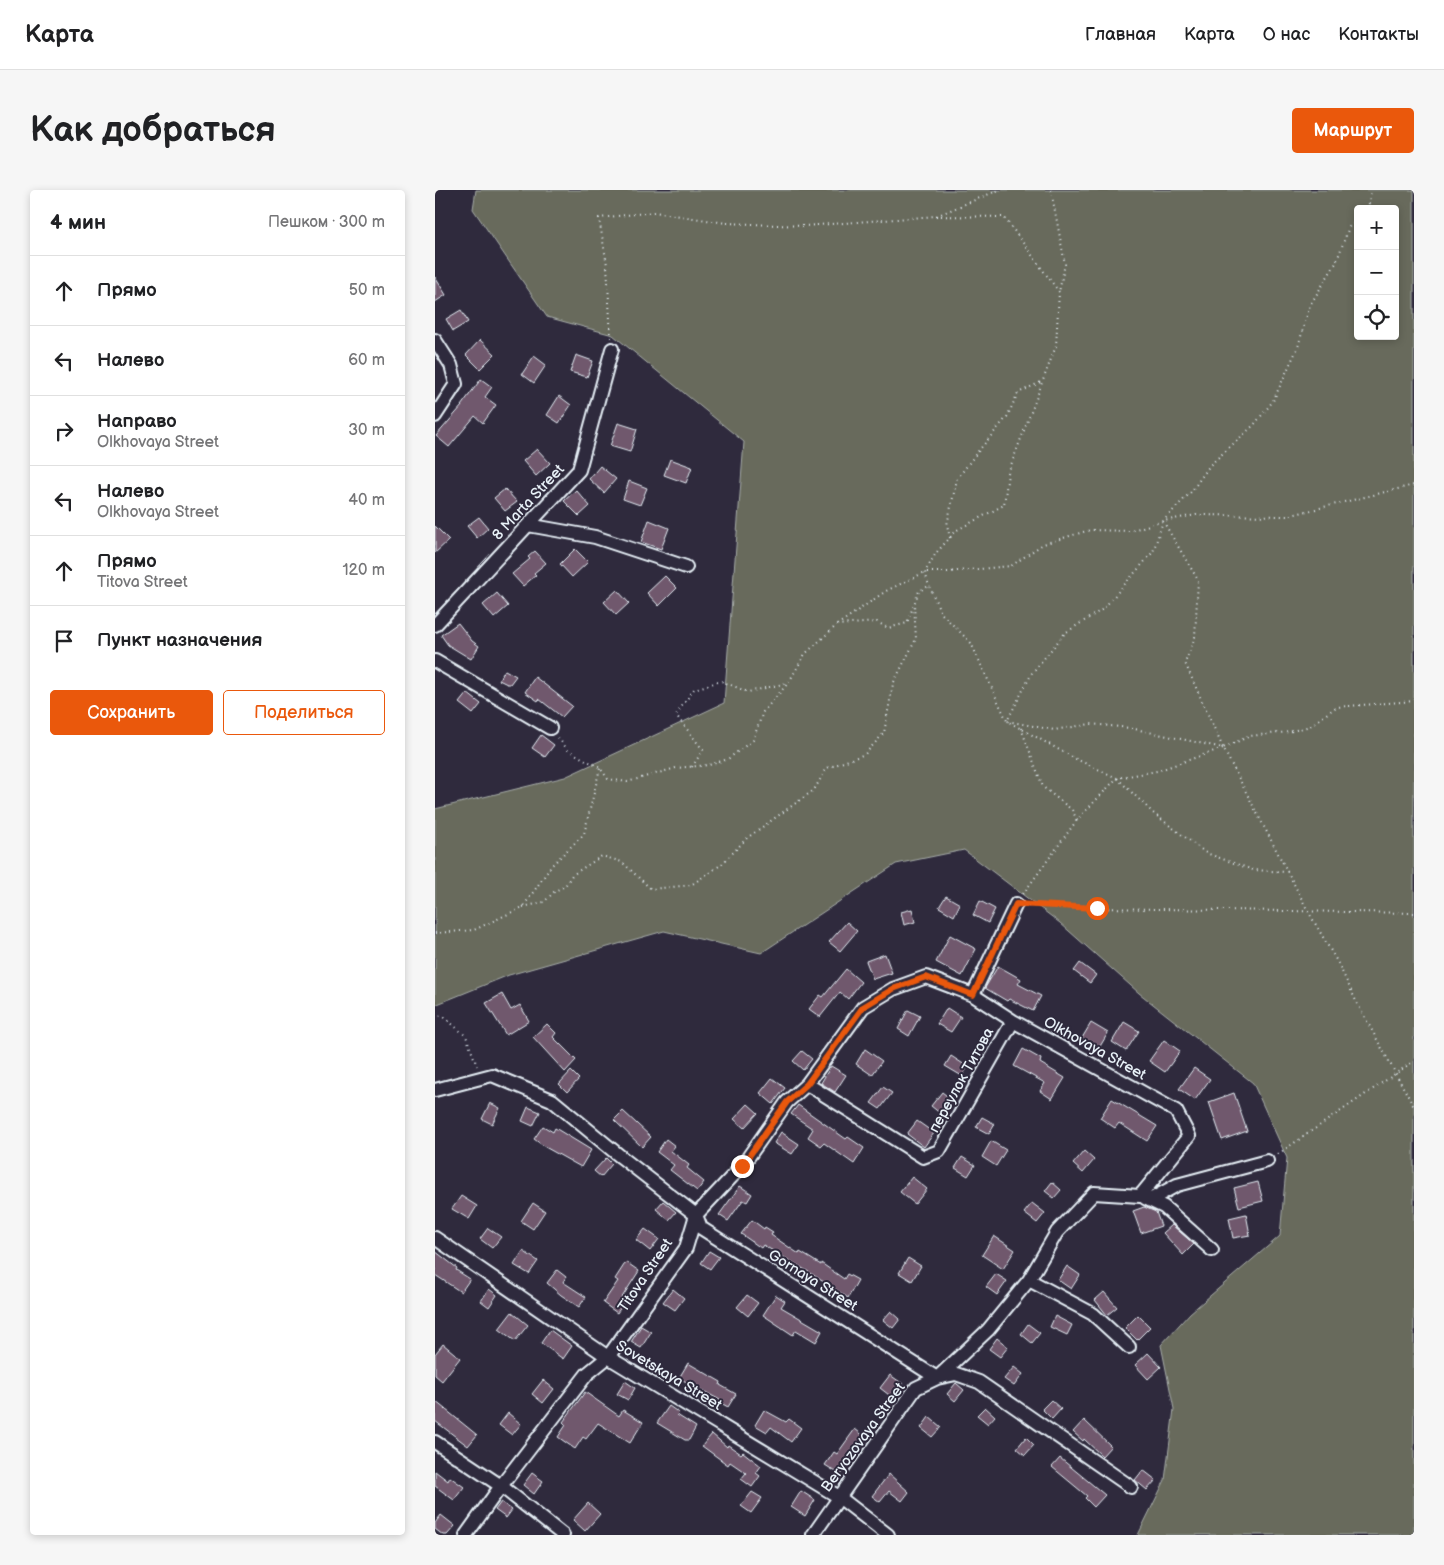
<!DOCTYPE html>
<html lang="ru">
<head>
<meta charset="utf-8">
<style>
	:root { --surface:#fff; --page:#f6f6f6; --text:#202124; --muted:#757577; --line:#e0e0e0; --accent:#ea580c }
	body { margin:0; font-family:"Balsamiq Sans",sans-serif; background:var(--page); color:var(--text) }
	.controls { position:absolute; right:15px; top:15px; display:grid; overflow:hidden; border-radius:5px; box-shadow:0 2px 8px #0003 }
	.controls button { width:45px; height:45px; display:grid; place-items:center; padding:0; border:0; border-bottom:1px solid var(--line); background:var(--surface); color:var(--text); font:25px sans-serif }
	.stop { position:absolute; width:15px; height:15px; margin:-11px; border:4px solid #ea580c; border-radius:50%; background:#fff }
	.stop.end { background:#ea580c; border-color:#fff; box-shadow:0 1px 5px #0008 }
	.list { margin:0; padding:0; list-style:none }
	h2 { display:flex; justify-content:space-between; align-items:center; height:65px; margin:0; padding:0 20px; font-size:21px }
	h2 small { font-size:16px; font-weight:400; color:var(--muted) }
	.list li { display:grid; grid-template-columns:32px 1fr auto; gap:15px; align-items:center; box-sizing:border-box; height:70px; padding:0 20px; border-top:1px solid var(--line) }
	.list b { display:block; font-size:19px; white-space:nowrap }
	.list p { margin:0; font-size:16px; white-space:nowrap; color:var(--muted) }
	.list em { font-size:16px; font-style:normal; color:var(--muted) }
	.actions { display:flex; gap:10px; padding:15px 20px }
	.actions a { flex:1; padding:11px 0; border:1px solid var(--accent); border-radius:5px; text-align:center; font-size:18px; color:var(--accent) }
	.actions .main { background:var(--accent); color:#fff }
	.icon { flex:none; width:28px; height:28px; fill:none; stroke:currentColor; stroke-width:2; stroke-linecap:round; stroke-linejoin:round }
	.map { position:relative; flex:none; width:979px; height:1345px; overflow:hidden; border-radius:5px }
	header { display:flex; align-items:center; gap:30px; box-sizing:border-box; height:70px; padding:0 25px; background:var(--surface); border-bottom:1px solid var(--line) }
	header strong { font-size:24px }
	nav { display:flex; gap:28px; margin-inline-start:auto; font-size:18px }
	.intro { display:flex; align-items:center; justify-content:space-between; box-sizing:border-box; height:120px; padding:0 30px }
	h1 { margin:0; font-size:35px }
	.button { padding:12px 22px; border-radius:5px; background:var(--accent); color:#fff; font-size:18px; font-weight:700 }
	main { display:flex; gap:30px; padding:0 30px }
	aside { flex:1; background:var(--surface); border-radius:5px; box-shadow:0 2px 8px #0003 }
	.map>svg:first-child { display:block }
</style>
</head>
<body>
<header>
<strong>Карта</strong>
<nav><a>Главная</a><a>Карта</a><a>О нас</a><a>Контакты</a></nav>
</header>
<div class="intro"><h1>Как добраться</h1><a class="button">Маршрут</a></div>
<main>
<aside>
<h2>4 мин<small>Пешком · 300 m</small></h2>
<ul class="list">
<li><svg class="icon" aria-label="ahead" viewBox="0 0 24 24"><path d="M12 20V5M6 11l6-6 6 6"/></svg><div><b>Прямо</b></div><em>50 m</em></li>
<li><svg class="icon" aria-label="left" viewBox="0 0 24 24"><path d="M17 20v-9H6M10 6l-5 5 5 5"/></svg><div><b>Налево</b></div><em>60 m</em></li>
<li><svg class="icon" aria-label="right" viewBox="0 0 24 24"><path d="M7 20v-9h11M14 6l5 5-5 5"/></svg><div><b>Направо</b><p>Olkhovaya Street</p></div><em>30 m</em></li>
<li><svg class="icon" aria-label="left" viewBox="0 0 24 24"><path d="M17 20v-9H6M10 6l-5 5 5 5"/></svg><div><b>Налево</b><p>Olkhovaya Street</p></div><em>40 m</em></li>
<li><svg class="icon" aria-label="ahead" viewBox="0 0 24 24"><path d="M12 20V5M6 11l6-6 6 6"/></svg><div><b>Прямо</b><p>Titova Street</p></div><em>120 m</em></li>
<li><svg class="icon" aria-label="arrive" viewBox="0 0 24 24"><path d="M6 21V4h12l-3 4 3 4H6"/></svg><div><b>Пункт назначения</b></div></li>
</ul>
<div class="actions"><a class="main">Сохранить</a><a>Поделиться</a></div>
</aside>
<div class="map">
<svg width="979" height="1345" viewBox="0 0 979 1345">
	<rect width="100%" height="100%" fill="#2f2a3d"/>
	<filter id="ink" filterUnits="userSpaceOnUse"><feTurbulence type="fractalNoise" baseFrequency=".02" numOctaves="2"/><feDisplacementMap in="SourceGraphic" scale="10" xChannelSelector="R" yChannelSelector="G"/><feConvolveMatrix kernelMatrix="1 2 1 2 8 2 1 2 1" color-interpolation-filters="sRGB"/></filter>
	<g filter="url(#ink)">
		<!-- green -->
		<path fill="#686a5c" stroke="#a8aeaa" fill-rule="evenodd" d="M41,0H979V1345H703L730,1290L739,1219L726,1155L755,1123L845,1046L852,968L818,893L704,803L625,733L529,660L461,674L326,763L229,741L74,785L0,815V619L130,587L289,513L309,252L178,145L112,127L38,19ZM923,19H960V146H923Z"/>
		<!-- building -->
		<path fill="#70596d" stroke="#e8f1f8" d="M0,87L11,105L0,112Z
			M26,120L33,132L18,141L11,129Z
			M45,150L60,164L45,179L31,165Z
			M141,165L158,171L152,187L135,182Z
			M99,166L111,175L99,193L87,184Z
			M46,189L57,197L50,207L61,215L48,233L40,226L14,257L1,246L27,216H26Z
			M124,206L136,215L124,233L112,225Z
			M183,233L202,239L195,262L175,256Z
			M102,259L115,273L101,286L88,271Z
			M235,269L257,277L251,293L229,285Z
			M165,276L181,289L169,303L154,289Z
			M194,291L212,298L205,315L188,309Z
			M70,299L82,312L70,321L59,308Z
			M141,300L155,316L144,326L129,311Z
			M44,327L53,338L42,348L32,336Z
			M214,330L234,338L226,359L206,352Z
			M0,336L14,350L0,363Z
			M140,359L153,372L137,387L125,374Z
			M100,361L111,373L99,383L101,385L88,396L77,384L95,369L93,367Z
			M230,386L242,398L224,416L212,403Z
			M182,400L194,413L181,425L169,412Z
			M62,403L73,416L59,428L48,415Z
			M23,433L37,451L44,456L36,469L13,455L6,445Z
			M70,480L81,486L75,494H72L64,490Z
			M100,487L137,516L127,527L104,509L103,511L90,502Z
			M32,503L46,514L38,524L24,513Z
			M106,545L119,555L110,567L97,558Z
			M511,706L525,714L519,726L504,717Z
			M545,711L560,719L553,733L538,725Z
			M477,719L480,732L469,735L466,722Z
			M412,732L422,741L405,761L394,752Z
			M515,745L541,759L527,786L501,772Z
			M450,764L457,783L438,789L431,771Z
			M645,773L661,785L655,793L639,781Z
			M563,776L586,789L583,794L606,806L598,821L574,809L572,811L550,798Z
			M411,779L426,792L413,809L405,802L385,827L374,819L385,805L388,807Z
			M67,804L76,820L85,815L94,831L71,845L51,813Z
			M512,818L526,827L516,842L502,834Z
			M473,820L485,826L474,846L463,839Z
			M689,832L704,841L691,861L677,852Z
			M656,833L673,843L664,858L647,848Z
			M112,834L121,843L118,847L141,870L130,882L98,847Z
			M729,850L745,861L730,882L714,871Z
			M430,859L447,871L437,885L421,874Z
			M588,859L606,869L605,873L630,888L617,909L605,901L610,893L579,876Z
			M367,861L377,869L368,880L358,871Z
			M516,866L533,877L527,886L510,876Z
			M396,876L411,885L400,902L386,893Z
			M759,878L775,889L760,910L744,899Z
			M136,881L144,889L132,902L124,894Z
			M337,888L350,898L338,914L325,903Z
			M448,897L457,903L445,919L436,913Z
			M507,902L517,910L506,924L496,916Z
			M799,903L812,941L787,950L774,912Z
			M677,909L722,936L712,951L684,933L680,938L665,928Z
			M55,913L65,918L57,934L47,929Z
			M313,914L323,923L309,938L299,929Z
			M363,915L411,949L413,947L429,958L419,974L389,953L386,956L373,947L378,939L356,924Z
			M93,917L105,922L98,936L87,931Z
			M188,921L216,947L207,957L179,930Z
			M547,927L560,934L554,944L541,937Z
			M482,931L499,943L489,957L472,944Z
			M108,936L118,942L120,938L156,960L146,977L110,957L99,949Z
			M346,942L364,954L357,964L339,953Z
			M231,949L240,956L236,961L254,975L252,978L269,992L262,1001L235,980L239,975L222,962Z
			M556,951L571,960L561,976L547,967Z
			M649,961L659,970L648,983L638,974Z
			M527,967L540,975L533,986L520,978Z
			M171,968L177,974L166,987L159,981Z
			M477,987L492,999L480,1014L465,1002Z
			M617,992L626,1000L619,1008L610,1001Z
			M823,992L828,1011L804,1017L799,998Z
			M305,996L317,1004L312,1012L308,1010L293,1031L284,1025Z
			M26,1006L42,1016L34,1029L17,1019Z
			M228,1011L241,1022L234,1030L221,1019Z
			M98,1013L110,1021L98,1039L86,1031Z
			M597,1013L610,1023L602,1033L589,1023Z
			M709,1017L721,1022L726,1036L706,1043L698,1021Z
			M811,1024L815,1045L798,1048L794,1028Z
			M317,1030L329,1039L330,1037L338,1042L336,1045L364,1064L365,1062L386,1075V1073L409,1089L412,1084L423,1090L413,1108L372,1081L328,1055L326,1058L306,1044Z
			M737,1035L759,1054L748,1065L728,1043Z
			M53,1038L66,1047L57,1058L45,1049Z
			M210,1039L224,1049L215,1061L201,1050Z
			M559,1046L580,1060L568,1079L547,1065Z
			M0,1061L22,1078L21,1080L35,1089L26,1102L0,1085Z
			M88,1061L103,1071L94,1084L79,1075Z
			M274,1061L284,1067L275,1079L266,1073Z
			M473,1068L486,1076L477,1091L464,1083Z
			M191,1072L204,1081L186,1109L190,1111L182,1123L168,1113L183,1091L180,1089Z
			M632,1076L645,1085L636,1099L623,1090Z
			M122,1080L131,1087L128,1092L151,1107L144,1117L126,1105L112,1093Z
			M561,1084L572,1091L562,1105L551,1097Z
			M54,1099L62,1105L54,1117L46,1111Z
			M238,1099L249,1108L240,1120L228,1112Z
			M669,1102L682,1117L672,1125L660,1110Z
			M312,1105L323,1113L313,1126L302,1117Z
			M341,1105L350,1111L346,1117L387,1141L381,1152L361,1140L358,1145L328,1125Z
			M456,1121L465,1129L458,1138L448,1130Z
			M77,1122L93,1135L80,1151L64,1139Z
			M703,1125L715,1137L702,1150L690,1138Z
			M620,1126L637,1135L632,1145L615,1137Z
			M593,1134L605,1143L597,1153L586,1144Z
			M206,1136L216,1142L206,1158L196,1152Z
			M115,1140L137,1156L128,1169L106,1153Z
			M562,1148L573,1157L565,1167L554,1159Z
			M8,1154L25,1168L7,1191L0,1185V1164Z
			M713,1163L726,1177L713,1189L700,1175Z
			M253,1173L286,1192L285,1195L301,1204L293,1217L284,1212L285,1210L244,1188Z
			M579,1177L588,1184L579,1196L569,1189Z
			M455,1185L468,1194L458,1208L445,1198Z
			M108,1190L119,1199L108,1213L97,1204Z
			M190,1191L200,1198L193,1210L182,1204Z
			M521,1193L529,1200L520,1211L512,1204Z
			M150,1202L184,1226L188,1220L208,1232L195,1253L163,1233L151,1249L148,1247L140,1259L123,1247L131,1235L128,1232Z
			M616,1210L626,1219L617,1229L607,1219Z
			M0,1211L42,1245L33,1256L0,1231Z
			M234,1216L244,1223L242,1225L261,1237L254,1250H250L222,1233Z
			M550,1217L560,1226L553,1234L542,1225Z
			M329,1220L351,1232L354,1229L366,1238L356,1252L336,1237L332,1242L320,1235Z
			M73,1223L86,1234L77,1245L64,1235Z
			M494,1227L506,1237L497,1247L486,1238Z
			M649,1230L676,1256L667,1266L649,1249L648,1251L638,1242Z
			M420,1239L430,1247L413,1271L415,1272L406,1285L390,1275L399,1262L402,1264Z
			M277,1244L292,1257L293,1255L306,1264L308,1262L326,1276L321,1283L325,1286L317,1297L306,1289L311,1283L295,1272L293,1275L267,1256Z
			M591,1247L599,1255L590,1265L582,1258Z
			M625,1268L670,1305L659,1317L650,1308L652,1306L617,1277Z
			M708,1280L721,1290L712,1300L700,1290Z
			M0,1281L13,1291L15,1287L29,1297L19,1310L0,1296Z
			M97,1283L108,1291L99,1304L88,1295Z
			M454,1284L474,1302L467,1311L454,1301L445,1312L437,1306Z
			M366,1301L380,1310L370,1326L356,1317Z
			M317,1302L327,1308L316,1323L306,1316Z
			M66,1312L77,1320L71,1328L60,1320Z
			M153,1313L165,1324L150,1341L138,1330Z
			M6,1325L20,1336L12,1345H8L0,1339V1333Z"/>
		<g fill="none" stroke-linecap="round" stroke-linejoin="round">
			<!-- minor casing -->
			<g stroke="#e8f1f8" stroke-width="16">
				<path id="minor" d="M0,150L16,175L21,194L0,226
					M93,335L160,347L251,377
					M0,435L144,280L177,159
					M0,471L115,538
					M538,805L581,714
					M372,894L488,967L504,961L578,831
					M0,900L57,885L117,910L186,967L261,1025L266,1038L502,1188L521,1184L544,1192L696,1297
					M710,1008L729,1017L777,1060
					M715,1010L742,995L832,971
					M0,1048L173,1167L404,1307L453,1345
					M594,1090L658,1124L694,1157
					M0,1252L66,1296L128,1345
					M31,1345L66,1296L152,1184L173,1167L251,1058L261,1025L307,976L352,912L372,894L428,817L458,799L491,787L538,805L578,831L741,921L754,946L705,1006L659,1003L622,1042L594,1090L553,1140L502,1188L481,1198L378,1345"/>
			</g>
			<!-- path -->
			<path stroke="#e8f1f8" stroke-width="2" stroke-dasharray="1 4" stroke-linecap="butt" d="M616,0L630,74L624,102
				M933,19L936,0
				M501,26L569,27L624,102L621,156L573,283L569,315L522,340L501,363L490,382L494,396L506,423L536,453L572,531L641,569L682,588L722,581L788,558L873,721L904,775L922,813L979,917
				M923,31L914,37L901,73L875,115L863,157L838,211L819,235L775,275L756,302L728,331L718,362L668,419L630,443L597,483L572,531L619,540L656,534L695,538L788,558L815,546L854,542L875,536L901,517L979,511
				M176,148L172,75L164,28L219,22L291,33L369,36L501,26L564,0
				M728,331L763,390L760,447L750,473L788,558
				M515,348L512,335L522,289L540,265L572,227L583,203L606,192
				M402,435L451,401L490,382H512L576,376L608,354L655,340L694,341L728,331L761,325L852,326L979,295
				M586,538L608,597L637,620L642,630
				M123,548L133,560L165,578L173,589L192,592L241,578L274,575L293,569L318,550L328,522L354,492L370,464L402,435L442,432L453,438L472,433L484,401L494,396
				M257,577L268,560L241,525L259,499L286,491L313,502L352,493
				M588,704L642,630L682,588L718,623L771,663L818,680L853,682
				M593,715L662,718L979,723
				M88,717L109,712L120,701L130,696L137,685L167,666L187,672L216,699L256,695L287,674L312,648L379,600L392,578L430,564L449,543L458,494L481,449L479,414
				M0,743L39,740L88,717L117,675L149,644L165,578
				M0,824L9,827L31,846L42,876
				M843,964L979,871"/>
			<!-- minor -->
			<use href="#minor" stroke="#2f2a3d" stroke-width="12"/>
		</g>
	</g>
	<g fill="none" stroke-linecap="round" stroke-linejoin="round" filter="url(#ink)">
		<!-- route -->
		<path stroke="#ea580c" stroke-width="6" d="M307,976L352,912L372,894L428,817L458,799L491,787L538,805L581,714L662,718"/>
	</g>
	<g text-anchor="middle" stroke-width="4" stroke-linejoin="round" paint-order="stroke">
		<!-- street labels -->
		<g font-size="15" fill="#e8f1f8" stroke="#2f2a3d">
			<text transform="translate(93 312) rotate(-47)" y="5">8 Marta Street</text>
			<text transform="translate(660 858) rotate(29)" y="5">Olkhovaya Street</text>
			<text transform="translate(526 890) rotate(-61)" y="5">переулок Титова</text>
			<text transform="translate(210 1085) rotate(-56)" y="5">Titova Street</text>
			<text transform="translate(378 1090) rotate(32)" y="5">Gornaya Street</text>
			<text transform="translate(234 1185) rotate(31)" y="5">Sovetskaya Street</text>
			<text transform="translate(428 1247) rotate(-54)" y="5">Beryozovaya Street</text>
		</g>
	</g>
</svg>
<div class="controls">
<button>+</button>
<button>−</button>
<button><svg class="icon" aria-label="locate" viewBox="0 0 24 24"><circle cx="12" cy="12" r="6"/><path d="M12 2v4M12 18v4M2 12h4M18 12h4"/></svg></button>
</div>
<div class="stop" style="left:662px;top:718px"></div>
<div class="stop end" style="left:307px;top:976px"></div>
</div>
</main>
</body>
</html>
